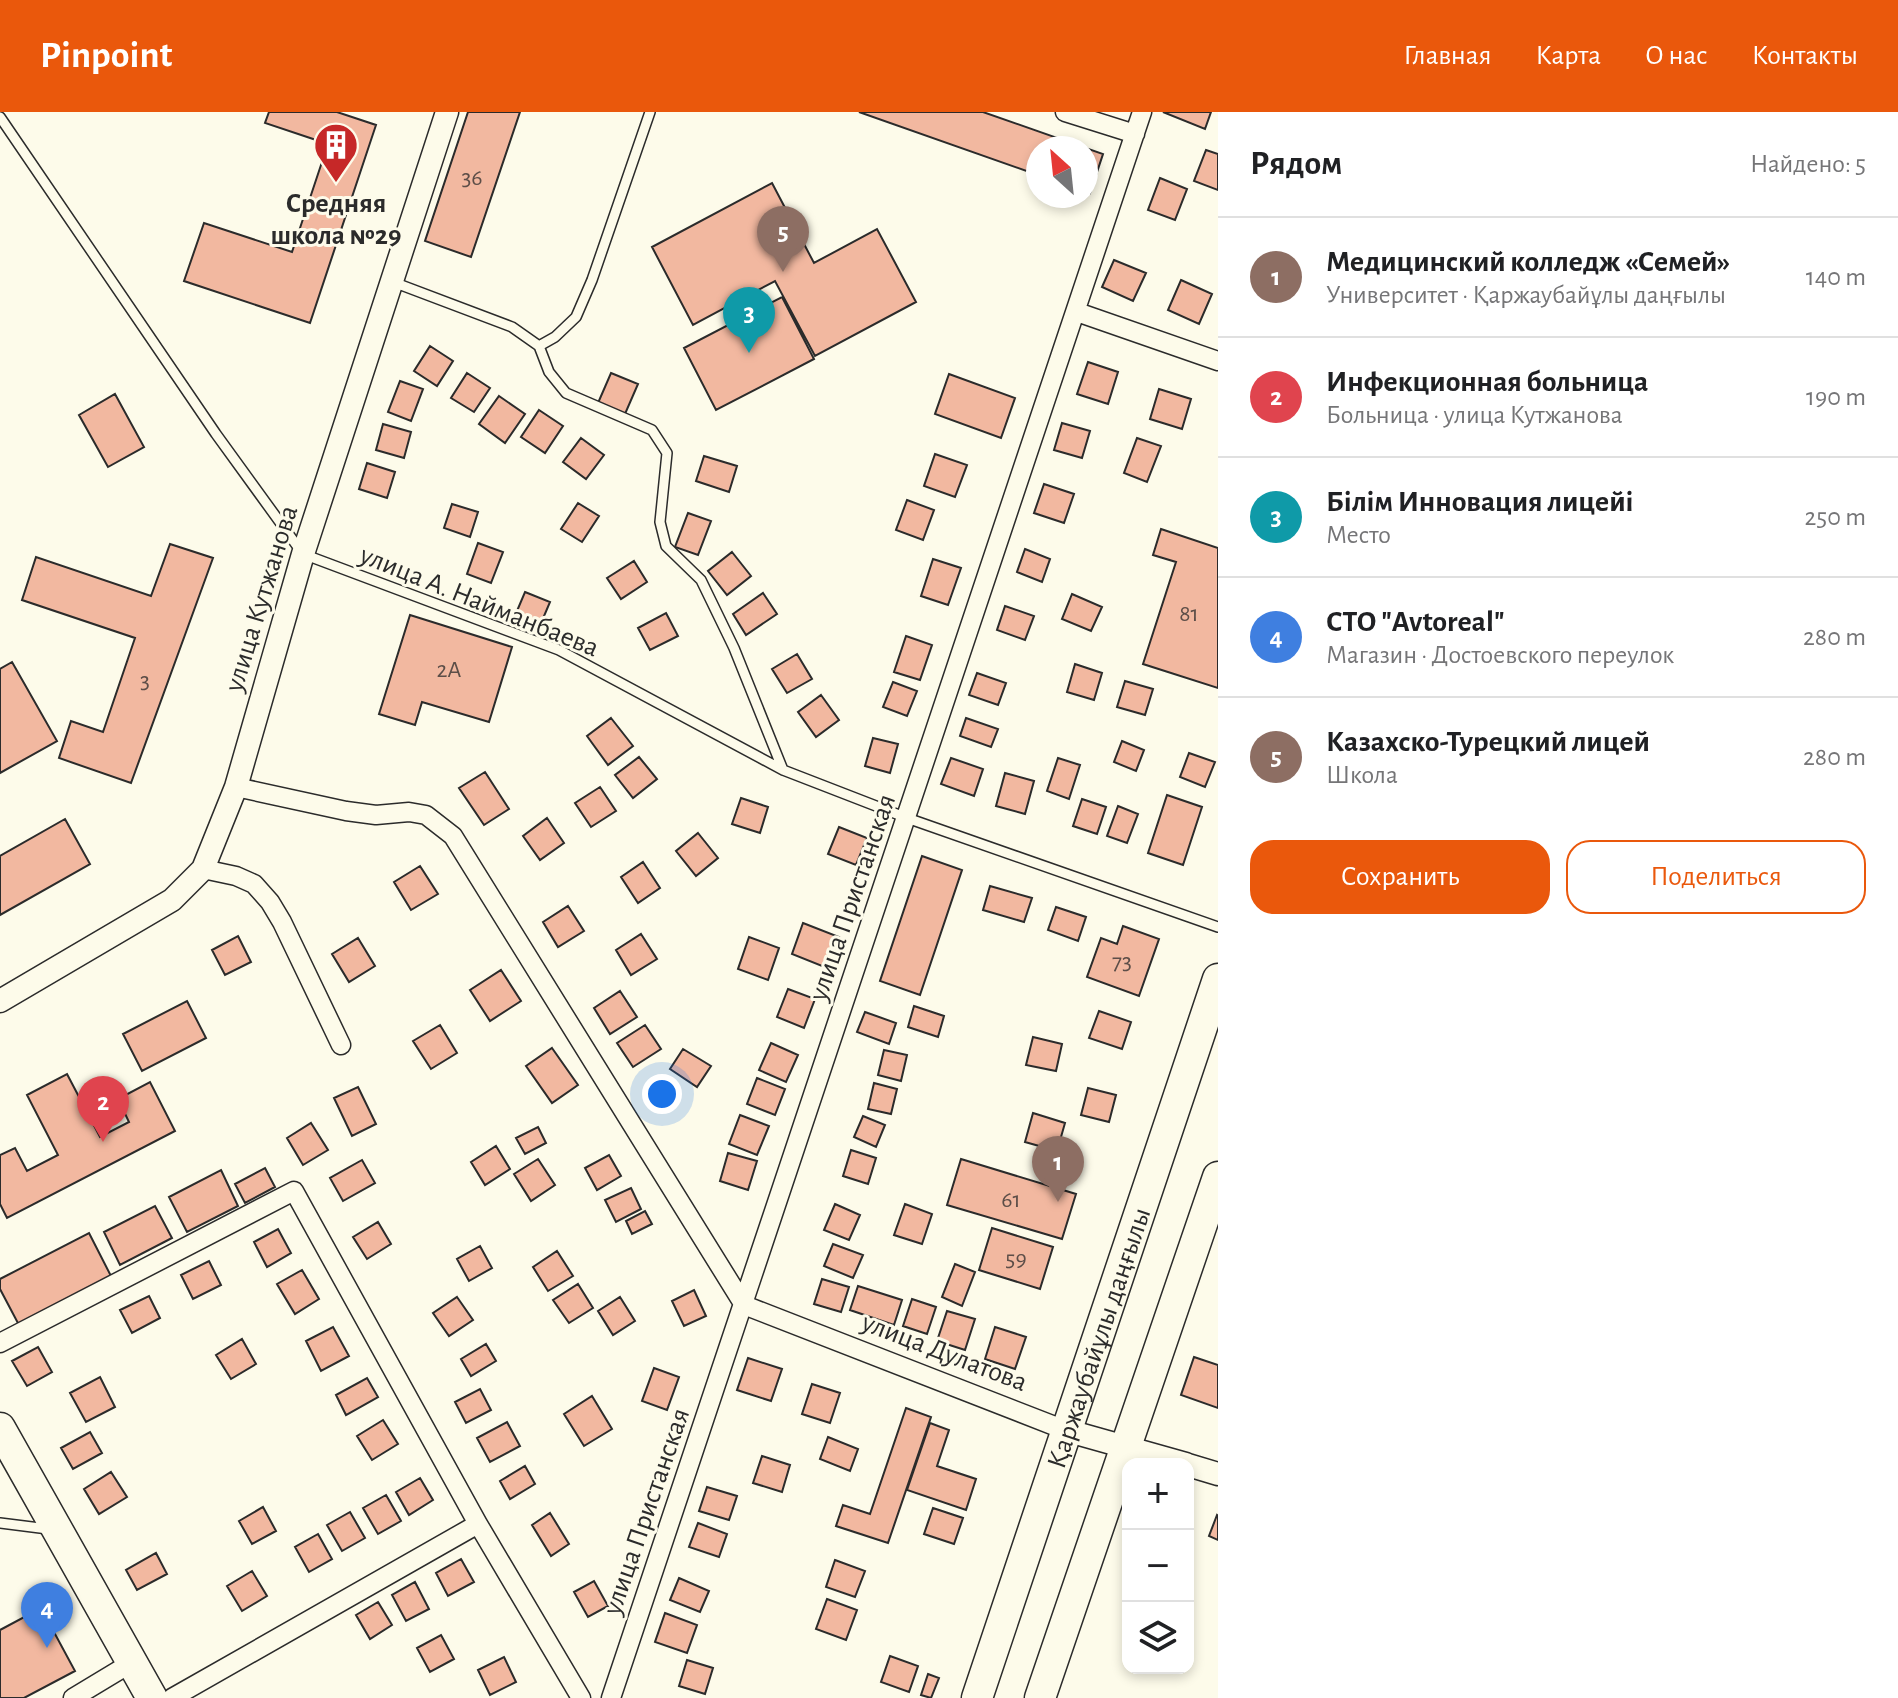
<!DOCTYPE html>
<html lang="ru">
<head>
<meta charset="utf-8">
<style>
	:root { --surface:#fff; --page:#f6f6f6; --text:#202124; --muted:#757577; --line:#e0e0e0; --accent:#ea580c }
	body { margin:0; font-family:"Alegreya Sans",sans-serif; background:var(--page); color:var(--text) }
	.controls { position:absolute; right:24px; bottom:24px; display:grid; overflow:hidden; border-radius:16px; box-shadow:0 4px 12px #0003 }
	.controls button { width:72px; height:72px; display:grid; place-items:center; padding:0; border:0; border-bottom:2px solid var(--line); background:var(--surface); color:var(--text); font:40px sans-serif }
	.compass { position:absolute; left:1026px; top:24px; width:72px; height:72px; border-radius:50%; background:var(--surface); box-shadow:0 4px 12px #0003; rotate:333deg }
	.you { position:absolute; left:662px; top:982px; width:28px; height:28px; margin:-20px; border:6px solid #fff; border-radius:50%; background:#1a73e8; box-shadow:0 0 0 12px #1a73e833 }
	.badge { display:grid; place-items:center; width:52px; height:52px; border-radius:50%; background:var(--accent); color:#fff; font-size:26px; font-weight:700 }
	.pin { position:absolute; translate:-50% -66px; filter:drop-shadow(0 2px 4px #0008) }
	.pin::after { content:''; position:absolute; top:42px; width:28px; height:24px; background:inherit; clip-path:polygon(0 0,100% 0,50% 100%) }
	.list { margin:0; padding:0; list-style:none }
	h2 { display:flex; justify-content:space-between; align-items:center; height:104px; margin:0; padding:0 32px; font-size:34px }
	h2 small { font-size:26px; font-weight:400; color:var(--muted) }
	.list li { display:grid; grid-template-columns:52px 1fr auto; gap:24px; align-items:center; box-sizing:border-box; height:120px; padding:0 32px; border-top:2px solid var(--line) }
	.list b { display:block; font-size:30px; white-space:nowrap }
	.list p { margin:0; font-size:26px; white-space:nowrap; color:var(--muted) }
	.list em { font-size:26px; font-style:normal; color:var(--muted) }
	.actions { display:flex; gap:16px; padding:24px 32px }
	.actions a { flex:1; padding:18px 0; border:2px solid var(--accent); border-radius:24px; text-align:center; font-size:28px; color:var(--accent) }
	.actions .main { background:var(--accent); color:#fff }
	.icon { flex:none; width:44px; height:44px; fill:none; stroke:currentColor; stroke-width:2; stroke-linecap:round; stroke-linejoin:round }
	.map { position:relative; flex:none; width:1218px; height:1586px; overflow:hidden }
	header { display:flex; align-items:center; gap:48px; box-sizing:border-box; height:112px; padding:0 40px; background:var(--accent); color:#fff }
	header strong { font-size:38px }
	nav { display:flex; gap:44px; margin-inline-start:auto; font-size:28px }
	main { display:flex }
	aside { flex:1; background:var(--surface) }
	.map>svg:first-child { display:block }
</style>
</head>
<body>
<header>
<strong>Pinpoint</strong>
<nav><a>Главная</a><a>Карта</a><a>О нас</a><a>Контакты</a></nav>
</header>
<main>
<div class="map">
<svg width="1218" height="1586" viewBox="0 0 1218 1586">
	<rect width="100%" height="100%" fill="#fdfbea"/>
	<!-- building -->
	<path fill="#f2b8a0" stroke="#2b2b2b" stroke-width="2" d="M269,0H337L376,13L310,211L184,169L204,111L292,140L328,32L265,11Z
		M468,0H520L471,145L425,129Z
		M859,0H983L1103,42L1090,81L1086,79V36H1038V63Z
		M1163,0H1211L1205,17Z
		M1206,38L1218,42V78L1194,69Z
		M1160,66L1187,77L1175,108L1148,98Z
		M772,71L814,151L877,117L916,190L815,244L775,169L693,213L652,135Z
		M1114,148L1146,161L1133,189L1102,175Z
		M1181,168L1212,182L1199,212L1168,198Z
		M782,185L814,247L716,298L684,236Z
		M430,234L453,249L437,274L414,259Z
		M1088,250L1118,260L1108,292L1077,282Z
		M467,261L490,276L474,300L451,286Z
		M611,261L638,272L625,302L598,291Z
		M949,262L1015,286L1001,326L935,302Z
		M400,269L423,277L411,309L388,300Z
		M1159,277L1191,287L1182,317L1150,307Z
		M115,282L144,335L108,355L79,303Z
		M499,284L525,302L505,331L479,312Z
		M539,298L563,314L545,341L521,325Z
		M1062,311L1090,319L1082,346L1054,338Z
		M383,312L411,320L404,346L376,338Z
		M581,326L604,343L586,367L563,350Z
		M1137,326L1161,334L1147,370L1124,361Z
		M935,342L967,353L955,385L924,374Z
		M704,344L737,354L729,380L696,369Z
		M367,351L395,360L387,386L359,377Z
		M1044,372L1074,382L1064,411L1034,401Z
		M907,388L934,398L923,428L896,418Z
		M578,391L599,404L582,430L561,417Z
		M452,392L478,400L470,425L444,416Z
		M688,401L711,409L698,443L675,435Z
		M1161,417L1218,436V576L1143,552L1176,450L1153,443Z
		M478,431L503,440L491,471L467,462Z
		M170,432L213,446L131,671L59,646L71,609L103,620L135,526L22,488L36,445L151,484Z
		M1025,437L1050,447L1042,470L1017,460Z
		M732,440L751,464L727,483L708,459Z
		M933,447L961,456L948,493L921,484Z
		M634,449L647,470L621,487L607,466Z
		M525,480L550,490L539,516L514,506Z
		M763,481L777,502L746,523L733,502Z
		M1072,482L1102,495L1091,519L1062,507Z
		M1005,494L1034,504L1025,528L997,518Z
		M666,501L678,524L650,538L638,516Z
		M410,503L512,535L489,610L422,590L415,613L379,602Z
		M906,524L932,533L920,568L894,560Z
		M797,542L812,567L787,581L772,557Z
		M12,550L57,629L0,661V557Z
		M1075,552L1102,561L1094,588L1067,580Z
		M977,561L1006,571L998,593L969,583Z
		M1125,569L1153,577L1145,603L1117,595Z
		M893,570L917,579L907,604L883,595Z
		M821,583L839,608L816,625L798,600Z
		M611,606L633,634L608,653L587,624Z
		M966,606L998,617L991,635L960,624Z
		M873,626L898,632L890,661L865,654Z
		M1122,629L1144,638L1136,659L1114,650Z
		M1189,641L1215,650L1205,675L1180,665Z
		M639,645L657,667L633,686L615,663Z
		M951,646L983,657L974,684L941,672Z
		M1058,646L1080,653L1069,687L1047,679Z
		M485,660L509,697L484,713L459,676Z
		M1005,661L1034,669L1025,702L996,694Z
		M600,675L616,699L591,715L575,691Z
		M1167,683L1202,695L1183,753L1148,741Z
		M741,686L768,695L760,721L732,712Z
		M1082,687L1106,695L1097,722L1073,714Z
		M1118,694L1138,702L1127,731L1107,724Z
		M547,706L564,731L540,748L523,724Z
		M65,707L90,752L0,803V744Z
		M839,715L867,726L856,753L828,742Z
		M698,721L718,746L696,764L676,739Z
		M922,744L962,758L920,883L880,869Z
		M643,750L660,776L638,791L621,765Z
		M420,754L438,782L411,798L394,770Z
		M990,774L1032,786L1024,810L983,798Z
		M568,794L584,819L558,835L543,810Z
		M1056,795L1086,805L1078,829L1048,818Z
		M803,811L839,825L827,856L792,842Z
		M1123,814L1159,827L1139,884L1087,865L1101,826L1117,832Z
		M641,822L657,847L631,863L616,838Z
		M238,824L251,850L225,863L212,838Z
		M749,825L779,836L768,868L738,857Z
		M358,826L375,854L349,870L332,842Z
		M501,858L521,889L490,909L470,878Z
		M788,877L815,887L804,916L777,905Z
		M620,879L637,905L610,922L594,896Z
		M187,889L206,926L142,959L123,922Z
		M914,894L944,904L938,925L908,915Z
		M1099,899L1131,910L1122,937L1089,926Z
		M865,900L896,911L889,932L857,920Z
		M440,913L457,941L431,957L413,929Z
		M645,913L661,937L633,955L617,931Z
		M1033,925L1062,932L1056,959L1026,953Z
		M771,931L798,943L786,970L759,958Z
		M552,936L578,973L552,991L526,954Z
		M683,937L711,954L697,975L670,957Z
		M884,938L907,943L901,969L878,963Z
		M67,962L100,1025L129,1010L118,987L150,970L175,1019L7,1106L0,1092V1043L15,1036L27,1059L58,1043L27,983Z
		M757,966L785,977L775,1003L747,992Z
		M874,971L897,977L891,1002L868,997Z
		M358,975L376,1012L352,1024L334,986Z
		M1088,976L1116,983L1109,1010L1081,1003Z
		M1033,1001L1065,1011L1057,1039L1025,1030Z
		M740,1003L769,1014L757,1043L729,1032Z
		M863,1004L885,1013L876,1035L854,1025Z
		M311,1011L328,1038L303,1053L287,1026Z
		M538,1015L546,1031L525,1042L516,1026Z
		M496,1034L510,1057L485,1073L471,1050Z
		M851,1038L876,1046L868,1072L843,1064Z
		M728,1041L757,1049L748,1078L720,1069Z
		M609,1043L621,1064L597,1078L585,1056Z
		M538,1047L555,1073L531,1089L514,1062Z
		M961,1047L1076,1082L1062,1127L947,1093Z
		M362,1048L375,1071L343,1089L330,1066Z
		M265,1056L275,1075L245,1091L235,1072Z
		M221,1058L238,1094L187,1120L169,1085Z
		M631,1076L641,1097L616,1110L605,1088Z
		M835,1092L860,1103L849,1128L824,1118Z
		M905,1092L932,1102L922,1132L894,1123Z
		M155,1094L172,1126L120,1153L104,1120Z
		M645,1099L652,1112L632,1122L626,1109Z
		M378,1110L391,1132L367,1147L353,1125Z
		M992,1116L1053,1135L1040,1177L979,1158Z
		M278,1117L291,1141L267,1155L254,1130Z
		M89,1121L113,1168L20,1215L0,1177V1167Z
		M833,1132L863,1143L853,1166L824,1154Z
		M480,1134L492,1156L469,1169L457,1147Z
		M557,1139L573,1164L548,1179L533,1155Z
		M209,1149L221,1173L193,1187L181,1163Z
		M955,1152L975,1160L962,1194L942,1185Z
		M302,1158L319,1187L295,1202L277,1172Z
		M822,1167L849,1175L841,1200L814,1192Z
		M578,1172L593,1196L569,1211L553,1188Z
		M858,1174L902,1188L894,1213L850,1198Z
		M694,1178L706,1204L684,1214L672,1189Z
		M149,1184L160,1206L132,1221L120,1198Z
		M457,1185L473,1208L449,1224L433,1201Z
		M620,1185L635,1209L613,1223L598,1199Z
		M912,1187L936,1195L927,1222L903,1214Z
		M947,1199L975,1207L965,1238L937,1229Z
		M333,1215L349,1244L321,1259L306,1229Z
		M995,1215L1026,1225L1015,1257L985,1247Z
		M242,1227L256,1252L231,1267L216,1243Z
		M486,1232L496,1249L471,1264L461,1247Z
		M38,1235L52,1260L27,1274L12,1249Z
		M1194,1245L1218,1253V1296L1181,1283Z
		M748,1246L782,1257L771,1289L737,1278Z
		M654,1256L679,1265L667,1298L642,1289Z
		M100,1265L115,1295L86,1310L70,1281Z
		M367,1266L378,1285L346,1303L336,1283Z
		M812,1272L840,1281L830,1311L802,1302Z
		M480,1277L491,1298L466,1311L455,1290Z
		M592,1284L612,1317L584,1334L564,1302Z
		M906,1296L931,1305L888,1431L836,1414L843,1393L870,1402Z
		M383,1308L398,1332L372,1348L357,1324Z
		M507,1310L520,1334L490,1350L477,1326Z
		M930,1311L949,1318L937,1354L976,1367L966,1398L907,1378Z
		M90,1320L102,1341L73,1357L61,1336Z
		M828,1325L858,1337L850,1359L820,1347Z
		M762,1344L790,1353L782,1380L753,1371Z
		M525,1354L535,1372L510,1387L500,1369Z
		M111,1360L127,1385L99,1402L84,1377Z
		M420,1366L433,1388L409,1403L396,1380Z
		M707,1375L737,1384L729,1408L699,1399Z
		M386,1383L401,1409L378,1422L363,1396Z
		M263,1395L276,1419L252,1432L239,1409Z
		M933,1396L963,1406L954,1432L924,1422Z
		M350,1400L365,1426L342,1439L327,1413Z
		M550,1401L569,1432L551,1444L532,1413Z
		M1217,1403L1218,1404V1428L1209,1424Z
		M698,1411L727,1422L719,1445L689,1435Z
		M318,1422L332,1447L309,1460L295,1435Z
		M156,1441L167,1462L137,1478L126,1458Z
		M461,1447L474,1470L448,1484L436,1461Z
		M835,1448L865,1459L855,1485L826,1475Z
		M252,1459L267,1484L242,1499L227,1474Z
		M679,1466L709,1479L700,1500L670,1488Z
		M594,1469L608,1494L588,1505L574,1480Z
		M415,1470L429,1497L406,1509L392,1483Z
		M827,1487L857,1498L846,1528L816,1517Z
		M378,1490L392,1513L370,1527L356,1503Z
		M41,1496L75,1559L24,1586H0V1518Z
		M665,1501L697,1513L687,1541L655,1530Z
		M441,1523L454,1547L430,1560L417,1536Z
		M890,1544L918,1554L909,1580L881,1570Z
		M504,1545L516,1570L490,1583L478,1558Z
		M687,1548L713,1556L705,1582L679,1574Z
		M928,1562L939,1566L931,1586L921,1583Z"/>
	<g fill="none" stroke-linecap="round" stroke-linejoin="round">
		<!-- service casing -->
		<g stroke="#2b2b2b" stroke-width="12">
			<path id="service" d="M0,5L216,322L303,442L559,538L783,658L907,706L1218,815
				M393,170L512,215L539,234L549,260L566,281L652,318L667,341L660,410L666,434L701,468L734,536L783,658
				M539,234L555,225L576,205L592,168L650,0
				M0,1411L48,1417"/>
		</g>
		<!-- minor casing -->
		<g stroke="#2b2b2b" stroke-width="21">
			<path id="minor" d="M1065,0L1135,22
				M1077,200L1218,249
				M236,675L346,699L376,703L409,700L426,703L453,724L744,1193L1065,1318
				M203,757L236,764L254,772L270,790L282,810L341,933
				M0,1231L294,1079L478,1412L581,1586
				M73,1586L131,1551
				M172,1586L478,1412
				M611,1586L1142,0"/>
		</g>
		<!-- tertiary casing -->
		<g stroke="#2b2b2b" stroke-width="25">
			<path id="tertiary" d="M0,889L172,788L203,757L236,675L303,442L447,0
				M1065,1318L1186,1352
				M1188,1353L1218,1362"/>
		</g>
		<!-- trunk casing -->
		<g stroke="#2b2b2b" stroke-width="33">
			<g id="trunk">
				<path d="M0,1316L152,1586"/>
				<path id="s1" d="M977,1586L1218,867"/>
				<path d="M1040,1586L1218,1065"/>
			</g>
		</g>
		<!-- service -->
		<use href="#service" stroke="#fdfbea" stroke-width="9"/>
		<!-- minor -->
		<use href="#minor" stroke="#fdfbea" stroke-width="18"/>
		<!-- tertiary -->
		<use href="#tertiary" stroke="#fdfbea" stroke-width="22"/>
		<!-- trunk -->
		<use href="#trunk" stroke="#fdfbea" stroke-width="30"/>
	</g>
	<!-- icons -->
	<defs>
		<g id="building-pin" transform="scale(2.3)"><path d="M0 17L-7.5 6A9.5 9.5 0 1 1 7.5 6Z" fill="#c62828" stroke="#fdfbea"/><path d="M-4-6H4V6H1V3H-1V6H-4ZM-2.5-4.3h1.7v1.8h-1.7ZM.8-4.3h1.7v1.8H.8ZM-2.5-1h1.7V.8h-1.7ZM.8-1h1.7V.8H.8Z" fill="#fff"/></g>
	</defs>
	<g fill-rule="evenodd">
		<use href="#building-pin" x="336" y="33"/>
	</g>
	<g text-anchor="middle" stroke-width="6" stroke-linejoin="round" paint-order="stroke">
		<!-- number labels -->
		<g font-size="24" fill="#5d4e48">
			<text x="472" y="73">36</text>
			<text x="1189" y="509">81</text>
			<text x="449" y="565">2A</text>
			<text x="145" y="576">3</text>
			<text x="1122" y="857">73</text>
			<text x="1011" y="1095">61</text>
			<text x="1016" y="1154">59</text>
		</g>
		<!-- poi labels -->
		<g font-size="28" font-weight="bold" fill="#2b2b2b" stroke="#fdfbea">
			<text x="336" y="100">Средняя<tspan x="336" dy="32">школа №29</tspan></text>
		</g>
		<!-- street labels -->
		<g font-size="28" fill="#2b2b2b" stroke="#fdfbea">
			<text transform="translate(260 486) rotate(-73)" y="10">улица Кутжанова</text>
			<text transform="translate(480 488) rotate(22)" y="10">улица А. Найманбаева</text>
			<text transform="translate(851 785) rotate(-71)" y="10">улица Пристанская</text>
			<text dy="10" stroke="none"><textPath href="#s1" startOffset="380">Қаржаубайұлы даңғылы</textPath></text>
			<text transform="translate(945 1239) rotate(21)" y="10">улица Дулатова</text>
			<text transform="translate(645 1399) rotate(-71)" y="10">улица Пристанская</text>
		</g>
	</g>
</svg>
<div class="controls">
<button>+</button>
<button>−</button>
<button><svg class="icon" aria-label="layers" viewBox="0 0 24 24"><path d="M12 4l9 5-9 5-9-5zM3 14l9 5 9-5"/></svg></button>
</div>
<svg class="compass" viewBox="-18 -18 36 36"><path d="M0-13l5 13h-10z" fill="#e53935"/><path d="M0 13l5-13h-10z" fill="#757577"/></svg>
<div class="you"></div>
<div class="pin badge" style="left:1058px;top:1090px;background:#8d6e63">1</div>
<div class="pin badge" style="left:103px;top:1030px;background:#e0444e">2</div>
<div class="pin badge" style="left:749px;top:241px;background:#0f9aa8">3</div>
<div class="pin badge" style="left:47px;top:1536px;background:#3f7fe0">4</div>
<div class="pin badge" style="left:783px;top:160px;background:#8d6e63">5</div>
</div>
<aside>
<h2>Рядом<small>Найдено: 5</small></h2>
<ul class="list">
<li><span class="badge" style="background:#8d6e63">1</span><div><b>Медицинский колледж «Семей»</b><p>Университет · Қаржаубайұлы даңғылы</p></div><em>140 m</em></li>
<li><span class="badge" style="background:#e0444e">2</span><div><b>Инфекционная больница</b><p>Больница · улица Кутжанова</p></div><em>190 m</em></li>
<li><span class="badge" style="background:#0f9aa8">3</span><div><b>Білім Инновация лицейі</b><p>Место</p></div><em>250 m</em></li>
<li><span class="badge" style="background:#3f7fe0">4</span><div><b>СТО &quot;Avtoreal&quot;</b><p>Магазин · Достоевского переулок</p></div><em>280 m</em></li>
<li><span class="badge" style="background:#8d6e63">5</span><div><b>Казахско-Турецкий лицей</b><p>Школа</p></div><em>280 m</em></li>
</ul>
<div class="actions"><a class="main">Сохранить</a><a>Поделиться</a></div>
</aside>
</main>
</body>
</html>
